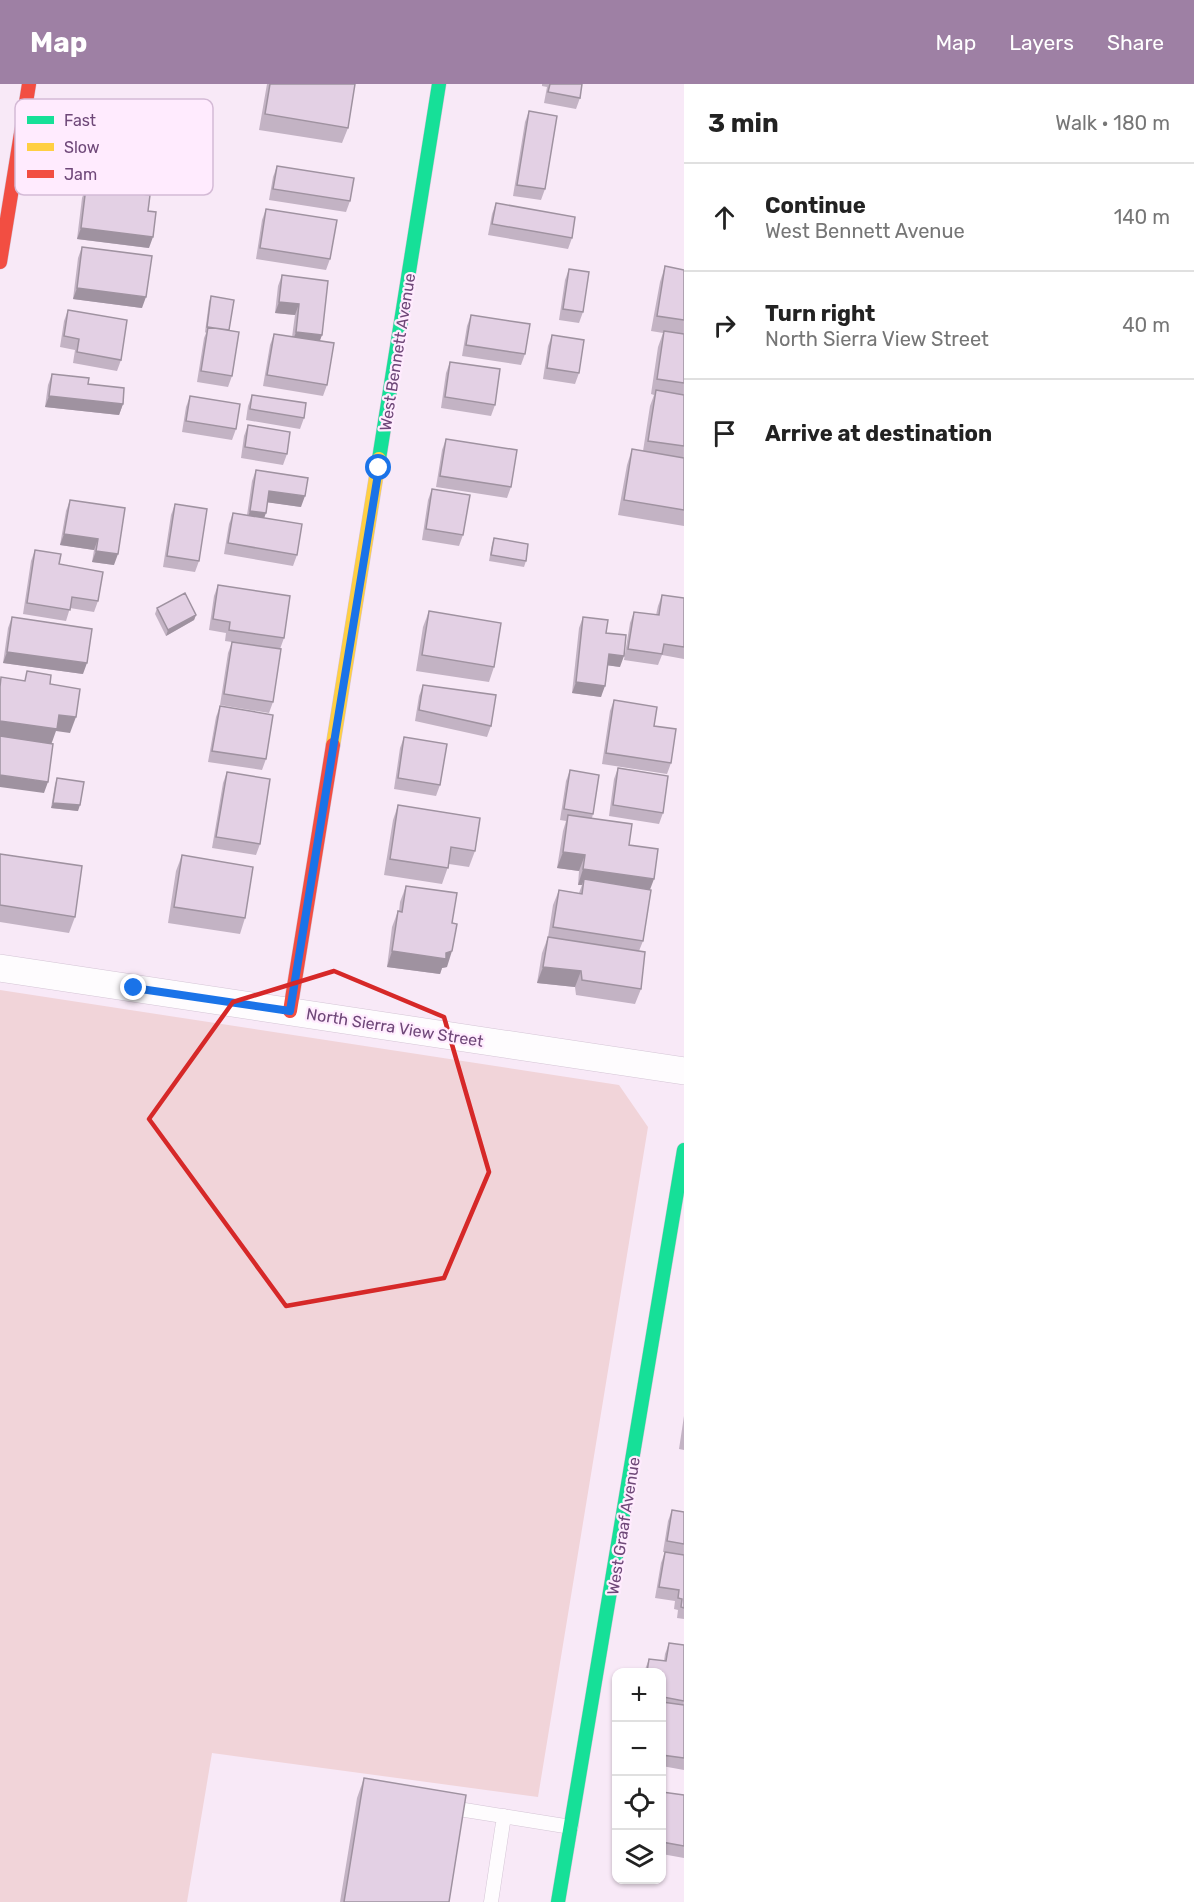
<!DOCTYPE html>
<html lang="en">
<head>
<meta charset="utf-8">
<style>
	:root { --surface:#fff; --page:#f6f6f6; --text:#222; --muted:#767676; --line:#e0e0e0; --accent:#9e80a4 }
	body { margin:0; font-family:Rubik,sans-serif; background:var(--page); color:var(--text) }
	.controls { position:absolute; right:18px; bottom:18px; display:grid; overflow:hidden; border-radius:12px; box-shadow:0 2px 4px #0004 }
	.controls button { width:54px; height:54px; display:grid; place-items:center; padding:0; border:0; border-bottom:2px solid var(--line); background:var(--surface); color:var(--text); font:30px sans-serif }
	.stop { position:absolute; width:18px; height:18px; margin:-14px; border:4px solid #1a73e8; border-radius:50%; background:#fff }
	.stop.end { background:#1a73e8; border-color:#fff; box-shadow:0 2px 6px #0008 }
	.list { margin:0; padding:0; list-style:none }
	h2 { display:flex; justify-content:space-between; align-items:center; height:78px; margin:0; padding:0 24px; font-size:26px }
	h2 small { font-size:20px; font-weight:400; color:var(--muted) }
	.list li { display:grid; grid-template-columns:39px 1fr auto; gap:18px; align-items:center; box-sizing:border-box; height:108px; padding:0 24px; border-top:2px solid var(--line) }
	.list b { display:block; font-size:22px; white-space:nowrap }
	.list p { margin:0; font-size:20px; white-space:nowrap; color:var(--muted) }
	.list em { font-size:20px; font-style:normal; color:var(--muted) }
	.icon { flex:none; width:33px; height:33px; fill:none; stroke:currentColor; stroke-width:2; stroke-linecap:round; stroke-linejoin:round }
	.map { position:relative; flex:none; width:684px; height:1818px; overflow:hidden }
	header { display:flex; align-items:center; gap:36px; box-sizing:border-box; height:84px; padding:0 30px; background:var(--accent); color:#fff }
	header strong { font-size:28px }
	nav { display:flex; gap:33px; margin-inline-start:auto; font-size:21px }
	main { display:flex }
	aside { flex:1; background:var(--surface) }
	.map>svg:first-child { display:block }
</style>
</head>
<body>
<header>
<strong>Map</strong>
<nav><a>Map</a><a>Layers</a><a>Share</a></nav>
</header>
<main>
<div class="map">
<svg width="684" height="1818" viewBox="0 0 684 1818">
	<rect width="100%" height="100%" fill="#f8e9f7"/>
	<!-- green -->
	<path fill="#f1d4d9" d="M0,906L619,1001L648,1043L538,1713L212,1669L187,1818H0Z"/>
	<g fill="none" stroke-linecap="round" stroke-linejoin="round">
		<!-- lane casing -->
		<g stroke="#d4c5d5" stroke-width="15">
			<path id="lane" d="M446,1723L571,1743
				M491,1818L504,1732"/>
		</g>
		<!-- street casing -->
		<g stroke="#d4c5d5" stroke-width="28">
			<path id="street" d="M0,884L684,987"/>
		</g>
		<!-- fast casing -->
		<g stroke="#d4c4d5" stroke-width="15">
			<path id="fast" d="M379,375L439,0
				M558,1818L684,1066"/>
		</g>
		<!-- slow casing -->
		<g stroke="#d4c4d5" stroke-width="15">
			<path id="slow" d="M333,661L379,375"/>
		</g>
		<!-- jam casing -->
		<g stroke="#d4c4d5" stroke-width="15">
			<path id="jam" d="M0,178L29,0
				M290,927L333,661"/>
		</g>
		<!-- lane -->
		<use href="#lane" stroke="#fefcfe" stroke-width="14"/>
		<!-- street -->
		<use href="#street" stroke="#fefcfe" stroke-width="27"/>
		<!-- fast -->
		<use href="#fast" stroke="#16e098" stroke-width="14"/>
		<!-- slow -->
		<use href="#slow" stroke="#ffcf43" stroke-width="14"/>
		<!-- jam -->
		<use href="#jam" stroke="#f24e42" stroke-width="14"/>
	</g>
	<!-- wall -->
	<path fill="#c3b3c4" d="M267,0H355L348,44L342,59L259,46Z
		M542,0H582L580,14L576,25L544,19L547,3L542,2Z
		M104,20L159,64L182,90L177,106L113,94L119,66L94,61L99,36Z
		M529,27L545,105L541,116L513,112L525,38Z
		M277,82L350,117L346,128L269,116L273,93Z
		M86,103L148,127L149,164L77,155L82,114Z
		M496,119L572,154L568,165L488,151L492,130Z
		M266,125L330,175L326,186L256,175L262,136Z
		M82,163L142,224L73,215L78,174Z
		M665,182L684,186V442L618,431L627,381L632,365L643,367L650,322L654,311L651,310L658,263L663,249L651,247L660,198Z
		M569,185L583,228L579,239L559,236L565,196Z
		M282,191L322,251L319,257L327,301L323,312L263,302L270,261L274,250L292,253L295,231L275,229L278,202Z
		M211,212L229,247L232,292L228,303L197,298L204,254L206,249L205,248L209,218Z
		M68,226L121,276L117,287L73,279L75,266L60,263L64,237Z
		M471,231L525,270L521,281L462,272L467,242Z
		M552,251L579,289L575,300L543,295L548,262Z
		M450,278L495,321L491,332L441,324L446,289Z
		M52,290L123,320L119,331L45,323L48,301Z
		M252,311L304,334L300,345L246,336L248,322Z
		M190,312L236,345L232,356L182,348L186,323Z
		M248,341L287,370L283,381L241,374L244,352Z
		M446,355L511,403L507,414L436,403L442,366Z
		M256,386L301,423L267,418L264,434L297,471L293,482L224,470L229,440L233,429L247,431L252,397Z
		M432,405L463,451L459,462L422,456L428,416Z
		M70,416L114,481L92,478L94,466L60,461L66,427Z
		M175,420L199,477L195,488L163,483L171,431Z
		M494,454L526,477L524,483L489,477L492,460Z
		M35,466L59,480L98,517L94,528L70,524L66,537L23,530L31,477Z
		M218,501L284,554L280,565L225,557L226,549L209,546L214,512Z
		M662,511L684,514V575L662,571L658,581L624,576L630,539L634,528L656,531L658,522Z
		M157,524L196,531L194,536L166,552L155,530Z
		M429,527L494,583L489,598L416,587L423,543Z
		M12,533L83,590L3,579L8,544Z
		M583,533L606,549L620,583L607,581L601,613L572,609L579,544Z
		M232,558L273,618L269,629L220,621L228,569Z
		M423,601L491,642L487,653L415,637L419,612Z
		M614,616L654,642L671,679L667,690L602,680L610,627Z
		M220,622L266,675L262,686L208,678L216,633Z
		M404,653L440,701L436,712L394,705L400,664Z
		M618,684L663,729L659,740L609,732L614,695Z
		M570,686L593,730L592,734L629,761L650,806L643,857L639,867L641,905L635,920L576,911L575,903L537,899L542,869L548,853L553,821L559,806L579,809L582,801H578L579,787L557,784L563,747L566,737L560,736L566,697Z
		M227,688L260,760L256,771L212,764L223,699Z
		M57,694L78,727L51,724L55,700Z
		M398,721L475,767L469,783L449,780L442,800L384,791L393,736Z
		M0,770L75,833L69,849L0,838Z
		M182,771L245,834L240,850L168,839L176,787Z
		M406,802L447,883L442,884L440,890L387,883L392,843L398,827L399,828L400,818Z
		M684,1332V1366L679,1365Z
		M672,1426L684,1428V1535L677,1534L678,1526L674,1525L675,1517L655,1514L661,1479L665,1468H663L668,1437Z
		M669,1559L684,1561V1686L662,1682V1588H644L649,1575L664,1577L665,1570Z
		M364,1694L449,1818H340L357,1714Z
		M662,1708L684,1711V1774L662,1770Z"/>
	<!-- shaded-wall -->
	<path fill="#9f92a0" d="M81,144L153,153L149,164L77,155Z
		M77,204L146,213L142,224L73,215Z
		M279,218L299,220L295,231L275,229Z
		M296,248L322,251L318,262L292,259Z
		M49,312L123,320L119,331L45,323Z
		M269,407L305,412L301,423L265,418Z
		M250,427L266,429L262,440L246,438Z
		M64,450L98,455L94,466L60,461Z
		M96,467L118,470L114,481L92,478Z
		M196,531L194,536L166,552L168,546Z
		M7,568L87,579L83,590L3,579Z
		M609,570L624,572L620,583L605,581Z
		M576,598L605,602L601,613L572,609Z
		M59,631L76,633L70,649L56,647L51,661L0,653V637Z
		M0,691L48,698L44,709L0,703Z
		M53,719L80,721L78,727L51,724Z
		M563,768L585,771L579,787L557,784Z
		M583,785L654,795L648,811L584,795L582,801H578Z
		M392,867H452L447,883L442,884L440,890L387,883Z
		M543,883L581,887L575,903L537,899Z"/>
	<!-- building -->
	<path fill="#e3d0e4" stroke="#9f92a0" stroke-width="1.5" d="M270,0H355L348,44L265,30Z
		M550,0H582L580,14L548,8Z
		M529,27L557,32L545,105L517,101Z
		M277,82L354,94L350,117L273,105Z
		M86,103L150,111L148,127L156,128L153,153L81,144Z
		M496,119L575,133L572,154L492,140Z
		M266,125L337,136L330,175L260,164Z
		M82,163L152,172L146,213L77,204Z
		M665,182L684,186V236L657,232Z
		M569,185L589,188L583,228L563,225Z
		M282,191L328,197L322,251L296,248L299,220L279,218Z
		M211,212L234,216L229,246L207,243Z
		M68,226L127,236L121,276L77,268L79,255L64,252Z
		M471,231L530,240L525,270L466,261Z
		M208,243L239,248L232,292L201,287Z
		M664,247L684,250V299L657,295Z
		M274,250L334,259L327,301L267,291Z
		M552,251L584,256L579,289L547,284Z
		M450,278L500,285L495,321L445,313Z
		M52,290L89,294L88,300L124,304L123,320L49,312Z
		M656,306L684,311V362L648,357Z
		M252,311L306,319L304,334L250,325Z
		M190,312L240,320L236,345L186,337Z
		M248,341L290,348L287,370L245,363Z
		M446,355L517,366L511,403L440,392Z
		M632,365L684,374V426L624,416Z
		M256,386L308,394L305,412L269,407L266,429L250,427Z
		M432,405L470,411L463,451L426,445Z
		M70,416L125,424L118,470L96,467L98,455L64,450Z
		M175,420L207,425L199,477L167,472Z
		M233,429L302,440L297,471L228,459Z
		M494,454L528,460L526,477L491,471Z
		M35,466L61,470L59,480L103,488L98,517L72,513L70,526L27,519Z
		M218,501L290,512L284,554L229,546L230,538L213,535Z
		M185,509L196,531L168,546L157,524Z
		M662,511L684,514V563L664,560L662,570L628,565L634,528L659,531Z
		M429,527L501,539L494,583L422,571Z
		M12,533L92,545L87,579L7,568Z
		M583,533L608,536L606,549L626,551L624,572L609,570L605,602L576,598Z
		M232,558L281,565L273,618L224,610Z
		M27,587L51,591L50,600L80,605L76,633L59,631L57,645L0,637V603L1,593L25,597Z
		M423,601L496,611L491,642L419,626Z
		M614,616L657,623L654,642L676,645L671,679L606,669Z
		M220,622L273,631L266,675L212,667Z
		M0,652L53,660L48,698L0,691Z
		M404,653L447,660L440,701L398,694Z
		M618,684L668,692L663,729L613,721Z
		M570,686L599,691L593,730L564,725Z
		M227,688L270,695L260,760L216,753Z
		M57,694L84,698L80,721L53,719Z
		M398,721L480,734L475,767L451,763L448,784L390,775Z
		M568,731L632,740L629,761L658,765L654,795L583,785L585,771L563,768Z
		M0,770L82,782L75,833L0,821Z
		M182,771L253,783L245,834L174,823Z
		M584,795L651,806L643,857L553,843L559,806L582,810Z
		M406,802L457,809L452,839L457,840L452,867L446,869V875L392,867L398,827L402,828Z
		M548,853L645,868L641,905L582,896L581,887L543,883Z
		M672,1426L684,1428V1460L667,1457Z
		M665,1468L684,1471V1524L681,1523L682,1515L678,1514L679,1506L659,1503Z
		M669,1559L684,1561V1617L663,1613L664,1609H662V1588H647L649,1575L666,1577Z
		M662,1618L684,1621V1674L662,1671Z
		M364,1694L466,1711L449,1818H344Z
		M662,1708L684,1711V1762L662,1758Z"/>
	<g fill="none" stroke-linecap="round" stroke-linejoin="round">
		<!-- route -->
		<path stroke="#1a73e8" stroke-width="8" d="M134,904L290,927L379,384"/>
	</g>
	<!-- marked area -->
	<path fill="none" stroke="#d62828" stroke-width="4.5" stroke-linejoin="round" d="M334,887L444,933L489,1088L444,1194L286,1222L149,1035L233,918Z"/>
	<g text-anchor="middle" stroke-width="4.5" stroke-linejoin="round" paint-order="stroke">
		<!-- street labels -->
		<g font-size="16" fill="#6e4778" stroke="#ffebfe">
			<text transform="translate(397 268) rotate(-81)" y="6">West Bennett Avenue</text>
			<text transform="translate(395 943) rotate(9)" y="6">North Sierra View Street</text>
			<text transform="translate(623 1442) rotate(-81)" y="6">West Graaf Avenue</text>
		</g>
	</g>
	<!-- legend -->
	<rect x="15" y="15" width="198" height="96" rx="9" fill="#ffebfe" stroke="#d4bad6" stroke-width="1.5"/>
	<rect x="27" y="32" width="27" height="8" fill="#16e098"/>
	<rect x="27" y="59" width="27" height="8" fill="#ffcf43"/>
	<rect x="27" y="86" width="27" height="8" fill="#f24e42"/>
	<g font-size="16" fill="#6e4778">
		<text x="64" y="42">Fast</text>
		<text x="64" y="69">Slow</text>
		<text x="64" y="96">Jam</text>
	</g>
</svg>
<div class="controls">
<button>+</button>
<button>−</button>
<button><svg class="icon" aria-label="locate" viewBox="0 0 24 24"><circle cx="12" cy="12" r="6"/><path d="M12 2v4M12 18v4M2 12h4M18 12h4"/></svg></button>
<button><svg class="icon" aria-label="layers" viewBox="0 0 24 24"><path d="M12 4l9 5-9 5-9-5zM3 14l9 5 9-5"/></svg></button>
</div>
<div class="stop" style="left:379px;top:384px"></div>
<div class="stop end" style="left:134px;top:904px"></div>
</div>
<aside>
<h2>3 min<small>Walk · 180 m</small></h2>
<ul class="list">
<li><svg class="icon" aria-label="ahead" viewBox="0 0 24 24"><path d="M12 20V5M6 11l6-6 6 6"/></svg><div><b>Continue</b><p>West Bennett Avenue</p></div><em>140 m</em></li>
<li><svg class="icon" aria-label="right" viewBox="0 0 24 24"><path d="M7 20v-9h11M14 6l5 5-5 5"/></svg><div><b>Turn right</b><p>North Sierra View Street</p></div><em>40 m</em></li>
<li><svg class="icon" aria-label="arrive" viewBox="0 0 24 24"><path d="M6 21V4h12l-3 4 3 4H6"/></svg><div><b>Arrive at destination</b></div></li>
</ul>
</aside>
</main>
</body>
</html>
